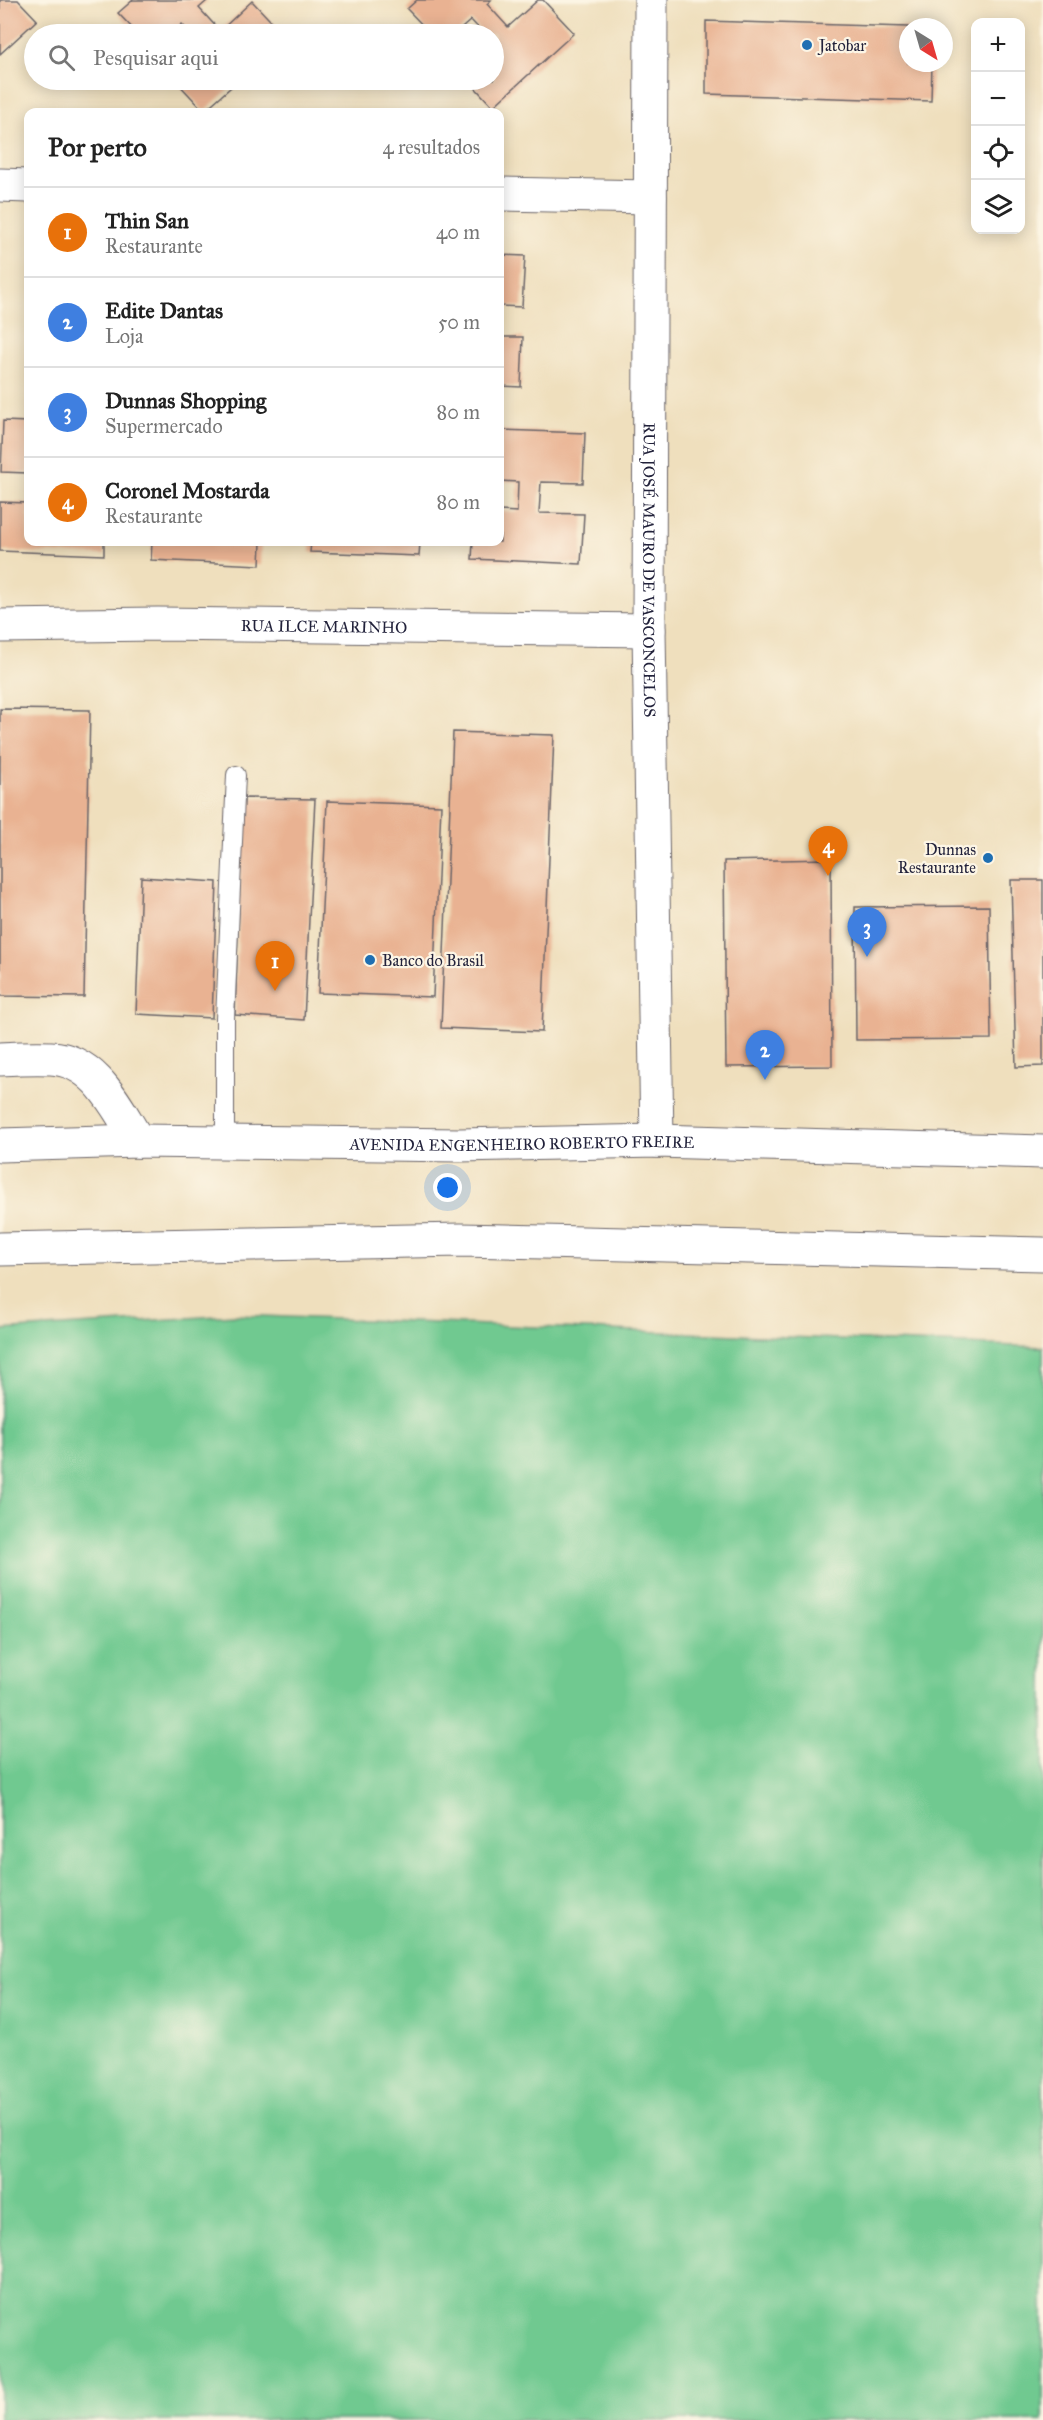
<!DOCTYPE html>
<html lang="pt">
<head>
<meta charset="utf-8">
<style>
	:root { --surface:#fff; --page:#f6f6f6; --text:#222; --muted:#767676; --line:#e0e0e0; --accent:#1f6fb2 }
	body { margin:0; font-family:"IM FELL Great Primer",serif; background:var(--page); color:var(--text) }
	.controls { position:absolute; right:18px; top:18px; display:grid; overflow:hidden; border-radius:12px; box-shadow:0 3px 15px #0003 }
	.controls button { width:54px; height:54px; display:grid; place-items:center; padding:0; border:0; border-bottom:2px solid var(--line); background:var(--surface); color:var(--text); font:30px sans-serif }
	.compass { position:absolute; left:899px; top:18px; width:54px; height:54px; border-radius:50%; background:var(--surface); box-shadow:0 3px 15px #0003; rotate:143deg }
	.you { position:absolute; left:448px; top:1188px; width:21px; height:21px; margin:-15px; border:4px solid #fff; border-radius:50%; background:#1a73e8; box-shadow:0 0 0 9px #1a73e833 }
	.badge { display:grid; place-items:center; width:39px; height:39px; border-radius:50%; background:var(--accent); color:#fff; font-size:20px; font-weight:700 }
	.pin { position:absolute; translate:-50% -50px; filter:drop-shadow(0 2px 3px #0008) }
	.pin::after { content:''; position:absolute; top:32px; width:21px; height:18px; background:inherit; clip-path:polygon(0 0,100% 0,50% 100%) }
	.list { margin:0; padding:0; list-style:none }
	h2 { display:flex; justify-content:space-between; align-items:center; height:78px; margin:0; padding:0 24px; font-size:26px }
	h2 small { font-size:20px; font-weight:400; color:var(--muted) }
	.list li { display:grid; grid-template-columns:39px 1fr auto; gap:18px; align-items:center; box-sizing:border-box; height:90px; padding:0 24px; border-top:2px solid var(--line) }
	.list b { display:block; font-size:22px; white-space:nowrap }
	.list p { margin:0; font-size:20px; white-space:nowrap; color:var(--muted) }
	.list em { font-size:20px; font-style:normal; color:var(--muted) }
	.icon { flex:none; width:33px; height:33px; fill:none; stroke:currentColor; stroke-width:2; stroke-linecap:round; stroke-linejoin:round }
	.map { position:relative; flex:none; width:1043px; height:2420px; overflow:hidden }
	.search { position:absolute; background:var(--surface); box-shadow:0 3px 15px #0003; left:24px; top:24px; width:480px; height:66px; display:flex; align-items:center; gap:15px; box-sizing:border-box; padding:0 21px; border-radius:33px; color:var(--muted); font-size:22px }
	.panel { position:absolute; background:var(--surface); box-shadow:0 3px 15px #0003; left:24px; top:108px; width:480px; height:438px; border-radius:12px }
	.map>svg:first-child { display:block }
</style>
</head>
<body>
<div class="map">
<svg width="1043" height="2420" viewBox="0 0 1043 2420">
	<rect width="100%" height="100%" fill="#fcf5e5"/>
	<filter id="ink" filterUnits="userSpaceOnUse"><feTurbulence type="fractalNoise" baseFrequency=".0167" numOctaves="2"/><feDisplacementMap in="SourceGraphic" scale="12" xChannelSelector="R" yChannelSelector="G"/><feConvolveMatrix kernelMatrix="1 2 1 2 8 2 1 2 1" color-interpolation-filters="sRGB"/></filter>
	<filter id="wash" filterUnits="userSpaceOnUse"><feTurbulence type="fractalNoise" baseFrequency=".008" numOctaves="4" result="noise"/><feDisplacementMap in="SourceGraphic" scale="24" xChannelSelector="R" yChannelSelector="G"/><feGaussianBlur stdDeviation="1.35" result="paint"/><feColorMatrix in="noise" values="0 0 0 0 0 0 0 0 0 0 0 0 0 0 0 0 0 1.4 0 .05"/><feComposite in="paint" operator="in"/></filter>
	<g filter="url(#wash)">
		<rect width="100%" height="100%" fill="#efdfbd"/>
		<!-- green -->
		<path fill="#6fc990" stroke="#487666" stroke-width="1.5" d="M234,1315L1043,1347V2420H0V1330Z"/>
		<g id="blocks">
			<!-- building -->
			<path fill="#e9b292" d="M0,0H18L37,20L0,54Z
				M133,0H208L199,8L220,31L252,1L283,34H191L182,24L171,34H138L118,13Z
				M417,0H491L487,4L508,27L538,0H543L574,33L493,107L468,80H494V34H484L471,20L455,34H431L407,9Z
				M706,21L908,27V63H932L931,101L706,94Z
				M175,80H239L204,111Z
				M500,255L525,256L522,307L500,306Z
				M500,337H523L521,387L500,386Z
				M3,421L28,422V473L1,472Z
				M500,430L585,433L583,483L541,482L539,513L584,514L581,564L472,559L473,542H500V511L517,512L518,482L500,481Z
				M0,502L28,503V542H104V555L0,551Z
				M152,542H261L260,565L151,560Z
				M311,542H420L419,556L310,552Z
				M0,709L90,710L84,997L0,996Z
				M453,732L554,735L542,1032L441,1028Z
				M243,798L315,799L304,1020L235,1015Z
				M327,801L441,805L433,997L318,993Z
				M831,859L832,1066L726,1067L724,861Z
				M141,877L217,882L212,1018L136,1014Z
				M1011,880H1043V1066L1016,1067Z
				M989,906L991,1039L856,1040L855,907Z"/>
		</g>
	</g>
	<g filter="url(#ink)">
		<use href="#blocks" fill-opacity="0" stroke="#6a6468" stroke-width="1.5"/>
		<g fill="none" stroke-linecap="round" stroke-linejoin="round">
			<!-- lane casing -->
			<g stroke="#6a6468" stroke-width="20">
				<path id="lane" d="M225,1142V1019L236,775"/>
			</g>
			<!-- street casing -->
			<g stroke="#6a6468" stroke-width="35">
				<g id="street">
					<path d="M0,185L28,186"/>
					<path d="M500,194L650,197"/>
					<path id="s1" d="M0,626L158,624L649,630"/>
					<path d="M0,1059C17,1058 34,1057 51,1058C96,1060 117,1108 138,1141"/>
				</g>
			</g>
			<!-- secondary casing -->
			<g stroke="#6a6468" stroke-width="35">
				<g id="secondary">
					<path id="s2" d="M651,0L649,630L657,1141"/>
				</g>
			</g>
			<!-- primary casing -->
			<g stroke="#6a6468" stroke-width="35">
				<g id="primary">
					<path id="s3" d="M0,1145L138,1141L460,1145L657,1141L1043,1152"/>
					<path d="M0,1249L461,1240L1043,1254"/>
				</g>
			</g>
			<!-- lane -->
			<use href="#lane" stroke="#fff" stroke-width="18"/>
			<!-- street -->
			<use href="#street" stroke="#fff" stroke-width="33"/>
			<!-- secondary -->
			<use href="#secondary" stroke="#fff" stroke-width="33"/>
			<!-- primary -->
			<use href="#primary" stroke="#fff" stroke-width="33"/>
		</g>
	</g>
	<!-- markers -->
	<g fill="#1f6fb2" stroke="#fcf5e5" stroke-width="2">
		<circle cx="807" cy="45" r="6"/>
		<circle cx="988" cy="858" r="6"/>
		<circle cx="370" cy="960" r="6"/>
	</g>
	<g text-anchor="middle" stroke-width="4.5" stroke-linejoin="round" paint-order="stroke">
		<!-- poi labels -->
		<g font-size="16" fill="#22223b" stroke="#fcf5e5" text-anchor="start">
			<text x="819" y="51">Jatobar</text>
			<text x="976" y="855" text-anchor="end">Dunnas<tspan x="976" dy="18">Restaurante</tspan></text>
			<text x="382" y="966">Banco do Brasil</text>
		</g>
		<!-- street labels -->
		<g font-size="16" fill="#22223b" stroke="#fcf5e5">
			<text dy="6" stroke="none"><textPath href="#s2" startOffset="570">RUA JOSÉ MAURO DE VASCONCELOS</textPath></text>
			<text dy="6" stroke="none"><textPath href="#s1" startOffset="324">RUA ILCE MARINHO</textPath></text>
			<text dy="6" stroke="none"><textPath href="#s3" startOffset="522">AVENIDA ENGENHEIRO ROBERTO FREIRE</textPath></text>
		</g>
	</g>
</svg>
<div class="controls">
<button>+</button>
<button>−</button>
<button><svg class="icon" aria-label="locate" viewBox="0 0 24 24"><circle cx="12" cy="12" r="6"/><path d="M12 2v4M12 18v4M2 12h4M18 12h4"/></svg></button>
<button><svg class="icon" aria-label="layers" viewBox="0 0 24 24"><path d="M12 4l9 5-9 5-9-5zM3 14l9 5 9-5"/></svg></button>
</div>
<svg class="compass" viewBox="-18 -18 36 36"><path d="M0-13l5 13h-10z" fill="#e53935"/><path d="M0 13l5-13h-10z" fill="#767676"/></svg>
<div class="you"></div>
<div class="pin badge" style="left:275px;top:991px;background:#e8710a">1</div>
<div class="pin badge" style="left:765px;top:1080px;background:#3f7fe0">2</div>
<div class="pin badge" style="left:867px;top:957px;background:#3f7fe0">3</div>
<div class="pin badge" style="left:828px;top:876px;background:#e8710a">4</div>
<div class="search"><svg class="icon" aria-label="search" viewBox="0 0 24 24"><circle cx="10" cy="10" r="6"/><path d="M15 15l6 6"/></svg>Pesquisar aqui</div>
<section class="panel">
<h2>Por perto<small>4 resultados</small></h2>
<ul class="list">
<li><span class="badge" style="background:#e8710a">1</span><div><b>Thin San</b><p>Restaurante</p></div><em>40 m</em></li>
<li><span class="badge" style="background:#3f7fe0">2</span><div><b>Edite Dantas</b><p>Loja</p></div><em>50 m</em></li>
<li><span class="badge" style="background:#3f7fe0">3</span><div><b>Dunnas Shopping</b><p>Supermercado</p></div><em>80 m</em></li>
<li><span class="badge" style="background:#e8710a">4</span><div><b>Coronel Mostarda</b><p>Restaurante</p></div><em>80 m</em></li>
</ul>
</section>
</div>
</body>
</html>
